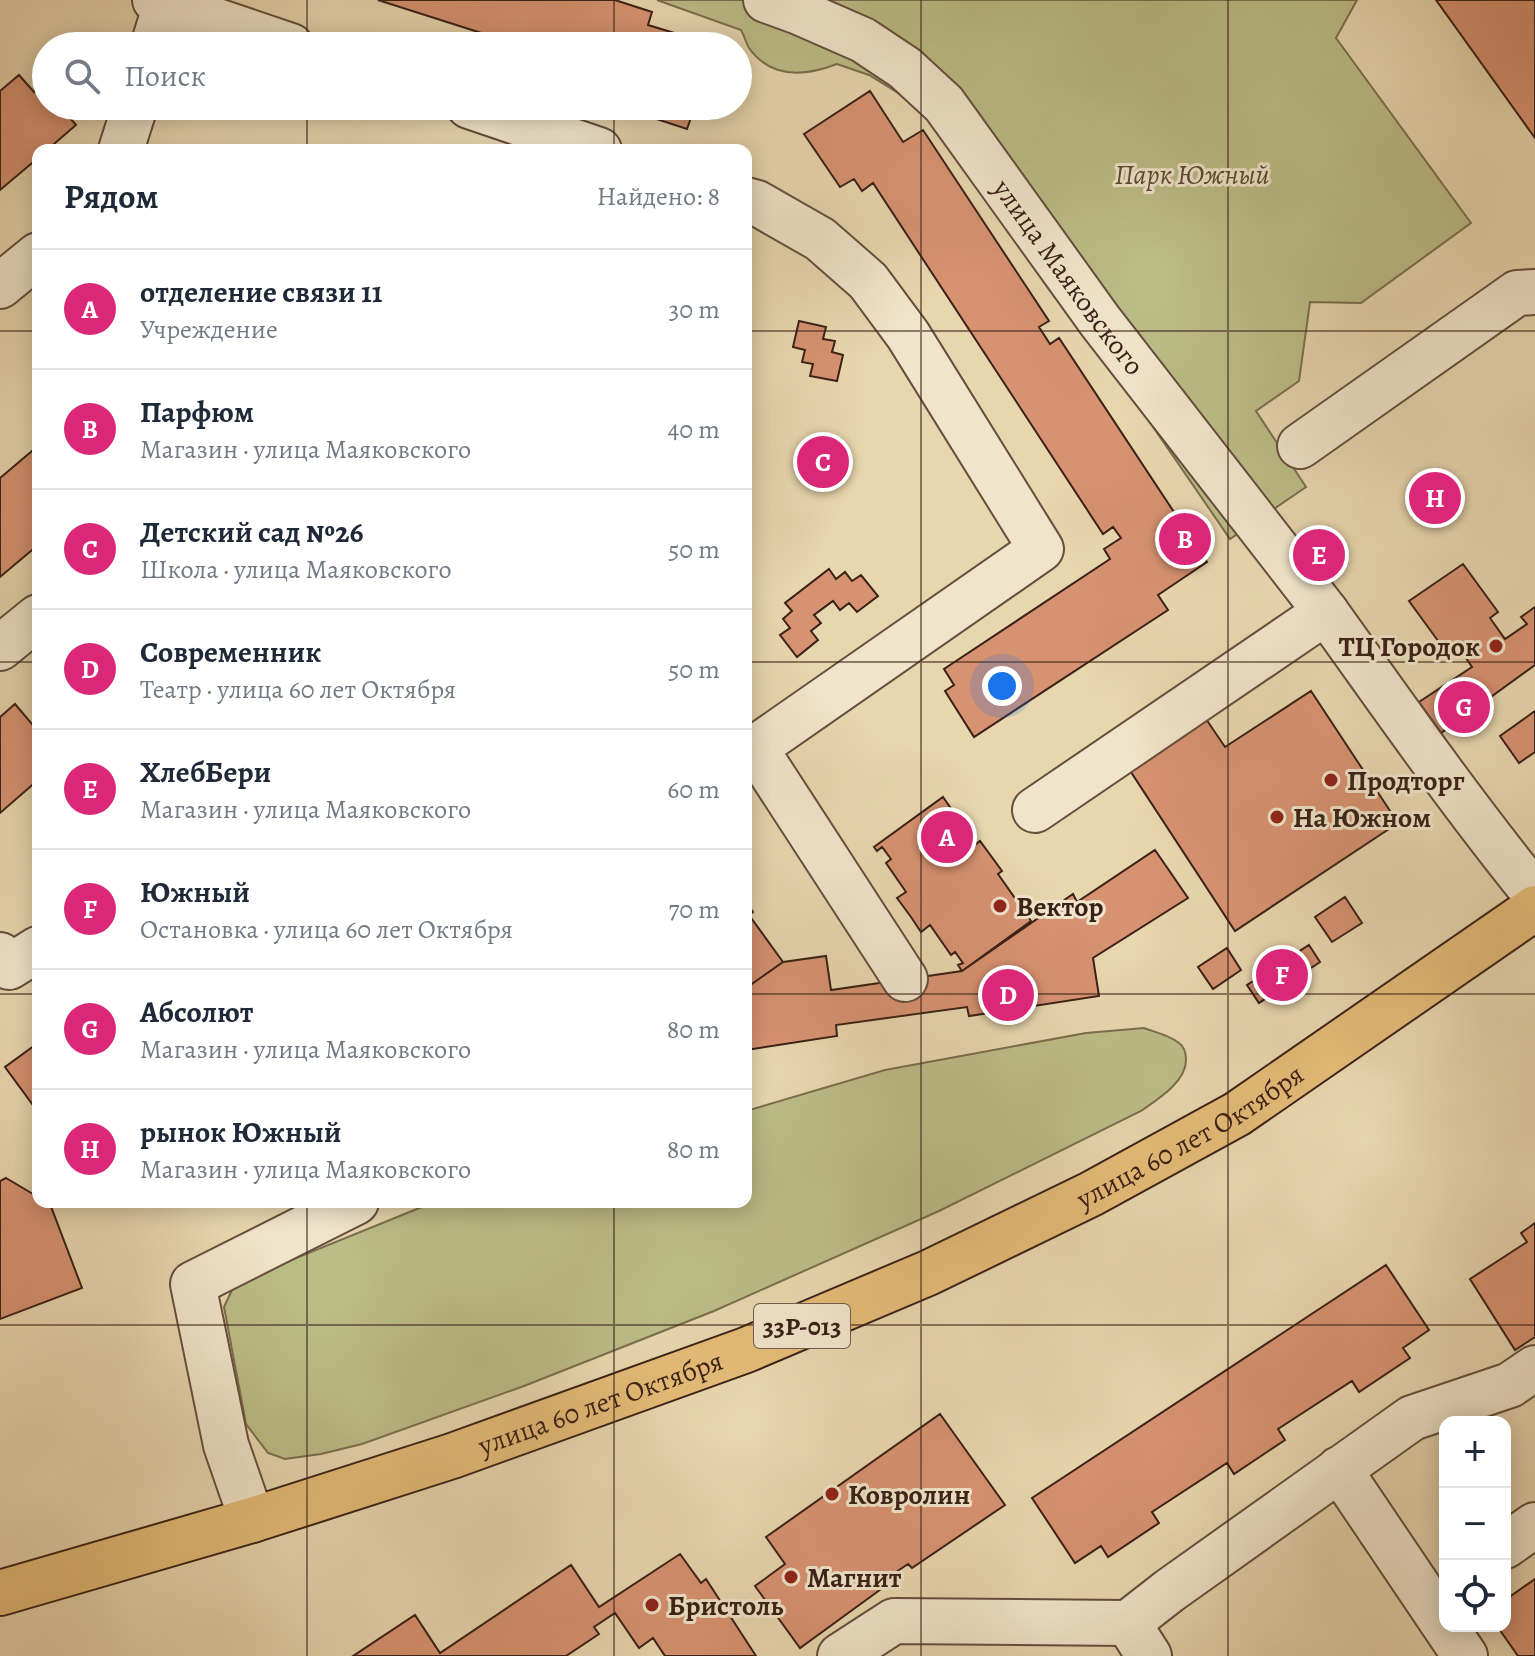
<!DOCTYPE html>
<html lang="ru">
<head>
<meta charset="utf-8">
<style>
	:root { --surface:#fff; --page:#f2f2f3; --text:#1f2937; --muted:#747a83; --line:#e0e1e3; --accent:#db2777 }
	body { margin:0; font-family:Alegreya,serif; background:var(--page); color:var(--text) }
	.controls { position:absolute; right:24px; bottom:24px; display:grid; overflow:hidden; border-radius:16px; box-shadow:0 4px 20px #0003 }
	.controls button { width:72px; height:72px; display:grid; place-items:center; padding:0; border:0; border-bottom:2px solid var(--line); background:var(--surface); color:var(--text); font:40px sans-serif }
	.you { position:absolute; left:1002px; top:686px; width:28px; height:28px; margin:-20px; border:6px solid #fff; border-radius:50%; background:#1a73e8; box-shadow:0 0 0 12px #1a73e833 }
	.badge { display:grid; place-items:center; width:52px; height:52px; border-radius:50%; background:var(--accent); color:#fff; font-size:26px; font-weight:700 }
	.pin { position:absolute; translate:-50% -50%; border:4px solid #fff; box-shadow:0 2px 8px #0006 }
	.list { margin:0; padding:0; list-style:none }
	h2 { display:flex; justify-content:space-between; align-items:center; height:104px; margin:0; padding:0 32px; font-size:34px }
	h2 small { font-size:26px; font-weight:400; color:var(--muted) }
	.list li { display:grid; grid-template-columns:52px 1fr auto; gap:24px; align-items:center; box-sizing:border-box; height:120px; padding:0 32px; border-top:2px solid var(--line) }
	.list b { display:block; font-size:30px; white-space:nowrap }
	.list p { margin:0; font-size:26px; white-space:nowrap; color:var(--muted) }
	.list em { font-size:26px; font-style:normal; color:var(--muted) }
	.icon { flex:none; width:44px; height:44px; fill:none; stroke:currentColor; stroke-width:2; stroke-linecap:round; stroke-linejoin:round }
	.map { position:relative; flex:none; width:1535px; height:1656px; overflow:hidden }
	.search { position:absolute; background:var(--surface); box-shadow:0 4px 20px #0003; left:32px; top:32px; width:720px; height:88px; display:flex; align-items:center; gap:20px; box-sizing:border-box; padding:0 28px; border-radius:44px; color:var(--muted); font-size:30px }
	.panel { position:absolute; background:var(--surface); box-shadow:0 4px 20px #0003; left:32px; top:144px; width:720px; height:1064px; border-radius:16px }
	.map>svg:first-child { display:block }
</style>
</head>
<body>
<div class="map">
<svg width="1535" height="1656" viewBox="0 0 1535 1656">
	<rect width="100%" height="100%" fill="#e8d6ae"/>
	<filter id="stains"><feTurbulence type="fractalNoise" baseFrequency=".0025" numOctaves="4"/><feColorMatrix values="0 0 0 0 .2 0 0 0 0 .09 0 0 0 0 .02 0 0 0 .5 -.17"/></filter>
	<radialGradient id="worn" r=".72"><stop offset=".6" stop-color="#630" stop-opacity="0"/><stop offset="1" stop-color="#630" stop-opacity=".3"/></radialGradient>
	<!-- green -->
	<path fill="#bbbc86" stroke="#7a6e4e" stroke-width="2" d="M657,0H1357L1336,38L1471,223L1361,303L1310,302L1299,381L1256,411L1306,487L1230,539L943,121L869,75L837,64C806,76 771,79 749,48C746,43 744,35 741,30Z
		M1144,1028C1154,1032 1170,1035 1179,1043C1185,1047 1186,1053 1186,1060C1186,1082 1158,1099 1141,1111L939,1211L714,1311L524,1386L362,1444L321,1454L285,1459L268,1453L246,1424L224,1307L232,1290L247,1278L434,1202H746V1111L885,1070L1086,1033Z"/>
	<!-- building -->
	<path fill="#d79271" stroke="#3a2117" stroke-width="2" d="M378,0H615L652,12L648,25L714,45L522,46Z
		M1436,0H1535V138Z
		M19,75L34,92L42,85L46,90V106H60L76,125L47,150H38V158L0,190V91Z
		M870,91L903,142L923,130L1049,321L1039,327L1050,344L1059,338L1207,562L1158,595L1168,610L974,737L945,691L954,685L944,669L1110,559L1104,549L1121,538L1113,527L1103,534L873,183L862,191L854,179L840,187L804,134Z
		M620,106H695L687,129L620,107Z
		M799,321L826,327L823,339L835,341L832,352L843,355L837,381L810,376L813,364L802,362L805,350L793,347Z
		M38,446V545L0,577V478Z
		M1463,564L1498,612L1490,618L1505,639L1527,624L1521,617L1535,607V665L1441,733L1419,702L1472,667L1455,642L1444,649L1409,601Z
		M829,569L836,579L845,572L852,581L861,575L878,596L857,612L849,603L840,610L833,601L814,615L821,623L811,631L818,640L797,657L780,635L790,628L783,619L792,611L785,603Z
		M1311,691L1398,823L1235,931L1127,766L1204,716L1225,747Z
		M15,704L38,731V780L0,813V717Z
		M1535,711V752L1519,763L1500,736Z
		M943,797L976,844L980,841L1002,871L998,874L1031,921L962,971L958,965L963,963L955,952L951,955L930,925L921,932L911,917L897,898L906,892L886,863L891,859L882,847L877,851L874,847Z
		M1155,850L1188,898L1093,958L1099,996L969,1016L967,1007L836,1025L837,1036L746,1050V988L783,962L826,956L831,990L962,971L1073,894L1077,902Z
		M1345,897L1362,923L1332,942L1315,917Z
		M746,902L753,912L749,915L783,962L746,988Z
		M1309,945L1320,962L1259,1003L1247,985Z
		M1227,948L1241,970L1213,989L1198,967Z
		M38,1043V1112L5,1067Z
		M6,1178L38,1197V1202L50,1204L82,1288L0,1319V1181Z
		M1535,1223V1337L1515,1350L1470,1279L1527,1242L1521,1233Z
		M1386,1265L1429,1330L1403,1348L1410,1358L1359,1392L1352,1381L1278,1429L1285,1440L1234,1474L1227,1463L1152,1512L1159,1523L1108,1557L1101,1546L1075,1563L1032,1498Z
		M940,1414L1005,1505L912,1568L908,1564L880,1583L884,1587L800,1648L755,1586L785,1564L766,1537Z
		M680,1554L701,1583L706,1579L756,1656H665L653,1638L639,1648L615,1613L594,1627L599,1634L566,1656H353L415,1615L440,1653L571,1565L599,1607Z
		M1535,1579V1656H1518L1497,1626H1505V1600Z"/>
	<g fill="none" stroke-linecap="round" stroke-linejoin="round">
		<!-- minor casing -->
		<g stroke="#664e3d" stroke-width="48">
			<g id="minor">
				<path d="M155,0L291,46"/>
				<path id="s1" d="M766,0L799,12L863,40L905,68L944,104L1100,321L1326,612"/>
				<path d="M153,46L166,4"/>
				<path d="M469,106L599,150"/>
				<path d="M121,150L135,106"/>
				<path d="M746,200L757,203L820,239L868,281L908,335L1041,549L755,748L746,750"/>
				<path d="M0,286L38,255"/>
				<path d="M1300,446L1517,293L1535,292"/>
				<path d="M0,648L38,617"/>
				<path d="M755,748L905,979"/>
				<path d="M1035,810L1326,612C1394,707 1461,803 1535,894"/>
				<path d="M0,955L9,967L38,949"/>
				<path d="M1339,1469L1465,1656"/>
				<path d="M252,1520L226,1445L193,1284L356,1202"/>
				<path d="M1505,1546L1535,1525"/>
				<path d="M1128,1623L1149,1656"/>
				<path d="M840,1656L894,1621L1128,1623L1169,1591L1412,1418L1510,1385L1535,1368"/>
			</g>
		</g>
		<!-- major casing -->
		<g stroke="#3a2117" stroke-width="48">
			<g id="major">
				<path id="s2" d="M0,1593L252,1520L452,1456L746,1350L928,1273L1091,1194L1237,1114L1535,908"/>
			</g>
		</g>
		<!-- minor -->
		<use href="#minor" stroke="#f0e4ca" stroke-width="44"/>
		<!-- major -->
		<use href="#major" stroke="#e4bb77" stroke-width="44"/>
	</g>
	<!-- grid -->
	<path fill="none" stroke="#3a2117" stroke-width="2" stroke-opacity="0.55" d="M307,0V46M614,0V46M921,0V1656M1228,0V1656M307,106V150M614,106V150M0,331H38M746,331H1535M0,662H38M746,662H1535M0,994H38M746,994H1535M307,1202V1656M614,1202V1656M0,1325H1535"/>
	<!-- markers -->
	<g fill="#8f2418" stroke="#f0e4ca" stroke-width="3">
		<circle cx="1496" cy="646" r="8"/>
		<circle cx="1331" cy="780" r="8"/>
		<circle cx="1277" cy="817" r="8"/>
		<circle cx="1000" cy="906" r="8"/>
		<circle cx="832" cy="1494" r="8"/>
		<circle cx="791" cy="1577" r="8"/>
		<circle cx="652" cy="1605" r="8"/>
	</g>
	<g text-anchor="middle" stroke-width="6" stroke-linejoin="round" paint-order="stroke">
		<!-- shield labels -->
		<rect fill="#f0e4ca" stroke="#715c4d" stroke-width="2" x="754" y="1304" width="96" height="44" rx="6"/>
		<g font-size="26" font-weight="bold" fill="#3a2117">
			<text x="802" y="1335">33Р-013</text>
		</g>
		<!-- park labels -->
		<g font-size="28" font-style="italic" fill="#5a4833" stroke="#f0e4ca">
			<text x="1192" y="184">Парк Южный</text>
		</g>
		<!-- street labels -->
		<g font-size="28" fill="#3a2117" stroke="#f0e4ca">
			<text dy="10" stroke="none"><textPath href="#s1" startOffset="422">улица Маяковского</textPath></text>
			<text dy="10" stroke="none"><textPath href="#s2" startOffset="1278">улица 60 лет Октября</textPath></text>
			<text dy="10" stroke="none"><textPath href="#s2" startOffset="630">улица 60 лет Октября</textPath></text>
		</g>
		<!-- poi labels -->
		<g font-size="28" font-weight="bold" fill="#3a2117" stroke="#f0e4ca" text-anchor="start">
			<text x="1480" y="656" text-anchor="end">ТЦ Городок</text>
			<text x="1347" y="790">Продторг</text>
			<text x="1293" y="827">На Южном</text>
			<text x="1016" y="916">Вектор</text>
			<text x="848" y="1504">Ковролин</text>
			<text x="807" y="1587">Магнит</text>
			<text x="668" y="1615">Бристоль</text>
		</g>
	</g>
	<rect width="100%" height="100%" filter="url(#stains)"/>
	<rect width="100%" height="100%" fill="url(#worn)"/>
</svg>
<div class="controls">
<button>+</button>
<button>−</button>
<button><svg class="icon" aria-label="locate" viewBox="0 0 24 24"><circle cx="12" cy="12" r="6"/><path d="M12 2v4M12 18v4M2 12h4M18 12h4"/></svg></button>
</div>
<div class="you"></div>
<div class="pin badge" style="left:947px;top:837px">A</div>
<div class="pin badge" style="left:1185px;top:539px">B</div>
<div class="pin badge" style="left:823px;top:462px">C</div>
<div class="pin badge" style="left:1008px;top:995px">D</div>
<div class="pin badge" style="left:1319px;top:555px">E</div>
<div class="pin badge" style="left:1282px;top:975px">F</div>
<div class="pin badge" style="left:1464px;top:707px">G</div>
<div class="pin badge" style="left:1435px;top:498px">H</div>
<div class="search"><svg class="icon" aria-label="search" viewBox="0 0 24 24"><circle cx="10" cy="10" r="6"/><path d="M15 15l6 6"/></svg>Поиск</div>
<section class="panel">
<h2>Рядом<small>Найдено: 8</small></h2>
<ul class="list">
<li><span class="badge">A</span><div><b>отделение связи 11</b><p>Учреждение</p></div><em>30 m</em></li>
<li><span class="badge">B</span><div><b>Парфюм</b><p>Магазин · улица Маяковского</p></div><em>40 m</em></li>
<li><span class="badge">C</span><div><b>Детский сад №26</b><p>Школа · улица Маяковского</p></div><em>50 m</em></li>
<li><span class="badge">D</span><div><b>Современник</b><p>Театр · улица 60 лет Октября</p></div><em>50 m</em></li>
<li><span class="badge">E</span><div><b>ХлебБери</b><p>Магазин · улица Маяковского</p></div><em>60 m</em></li>
<li><span class="badge">F</span><div><b>Южный</b><p>Остановка · улица 60 лет Октября</p></div><em>70 m</em></li>
<li><span class="badge">G</span><div><b>Абсолют</b><p>Магазин · улица Маяковского</p></div><em>80 m</em></li>
<li><span class="badge">H</span><div><b>рынок Южный</b><p>Магазин · улица Маяковского</p></div><em>80 m</em></li>
</ul>
</section>
</div>
</body>
</html>
